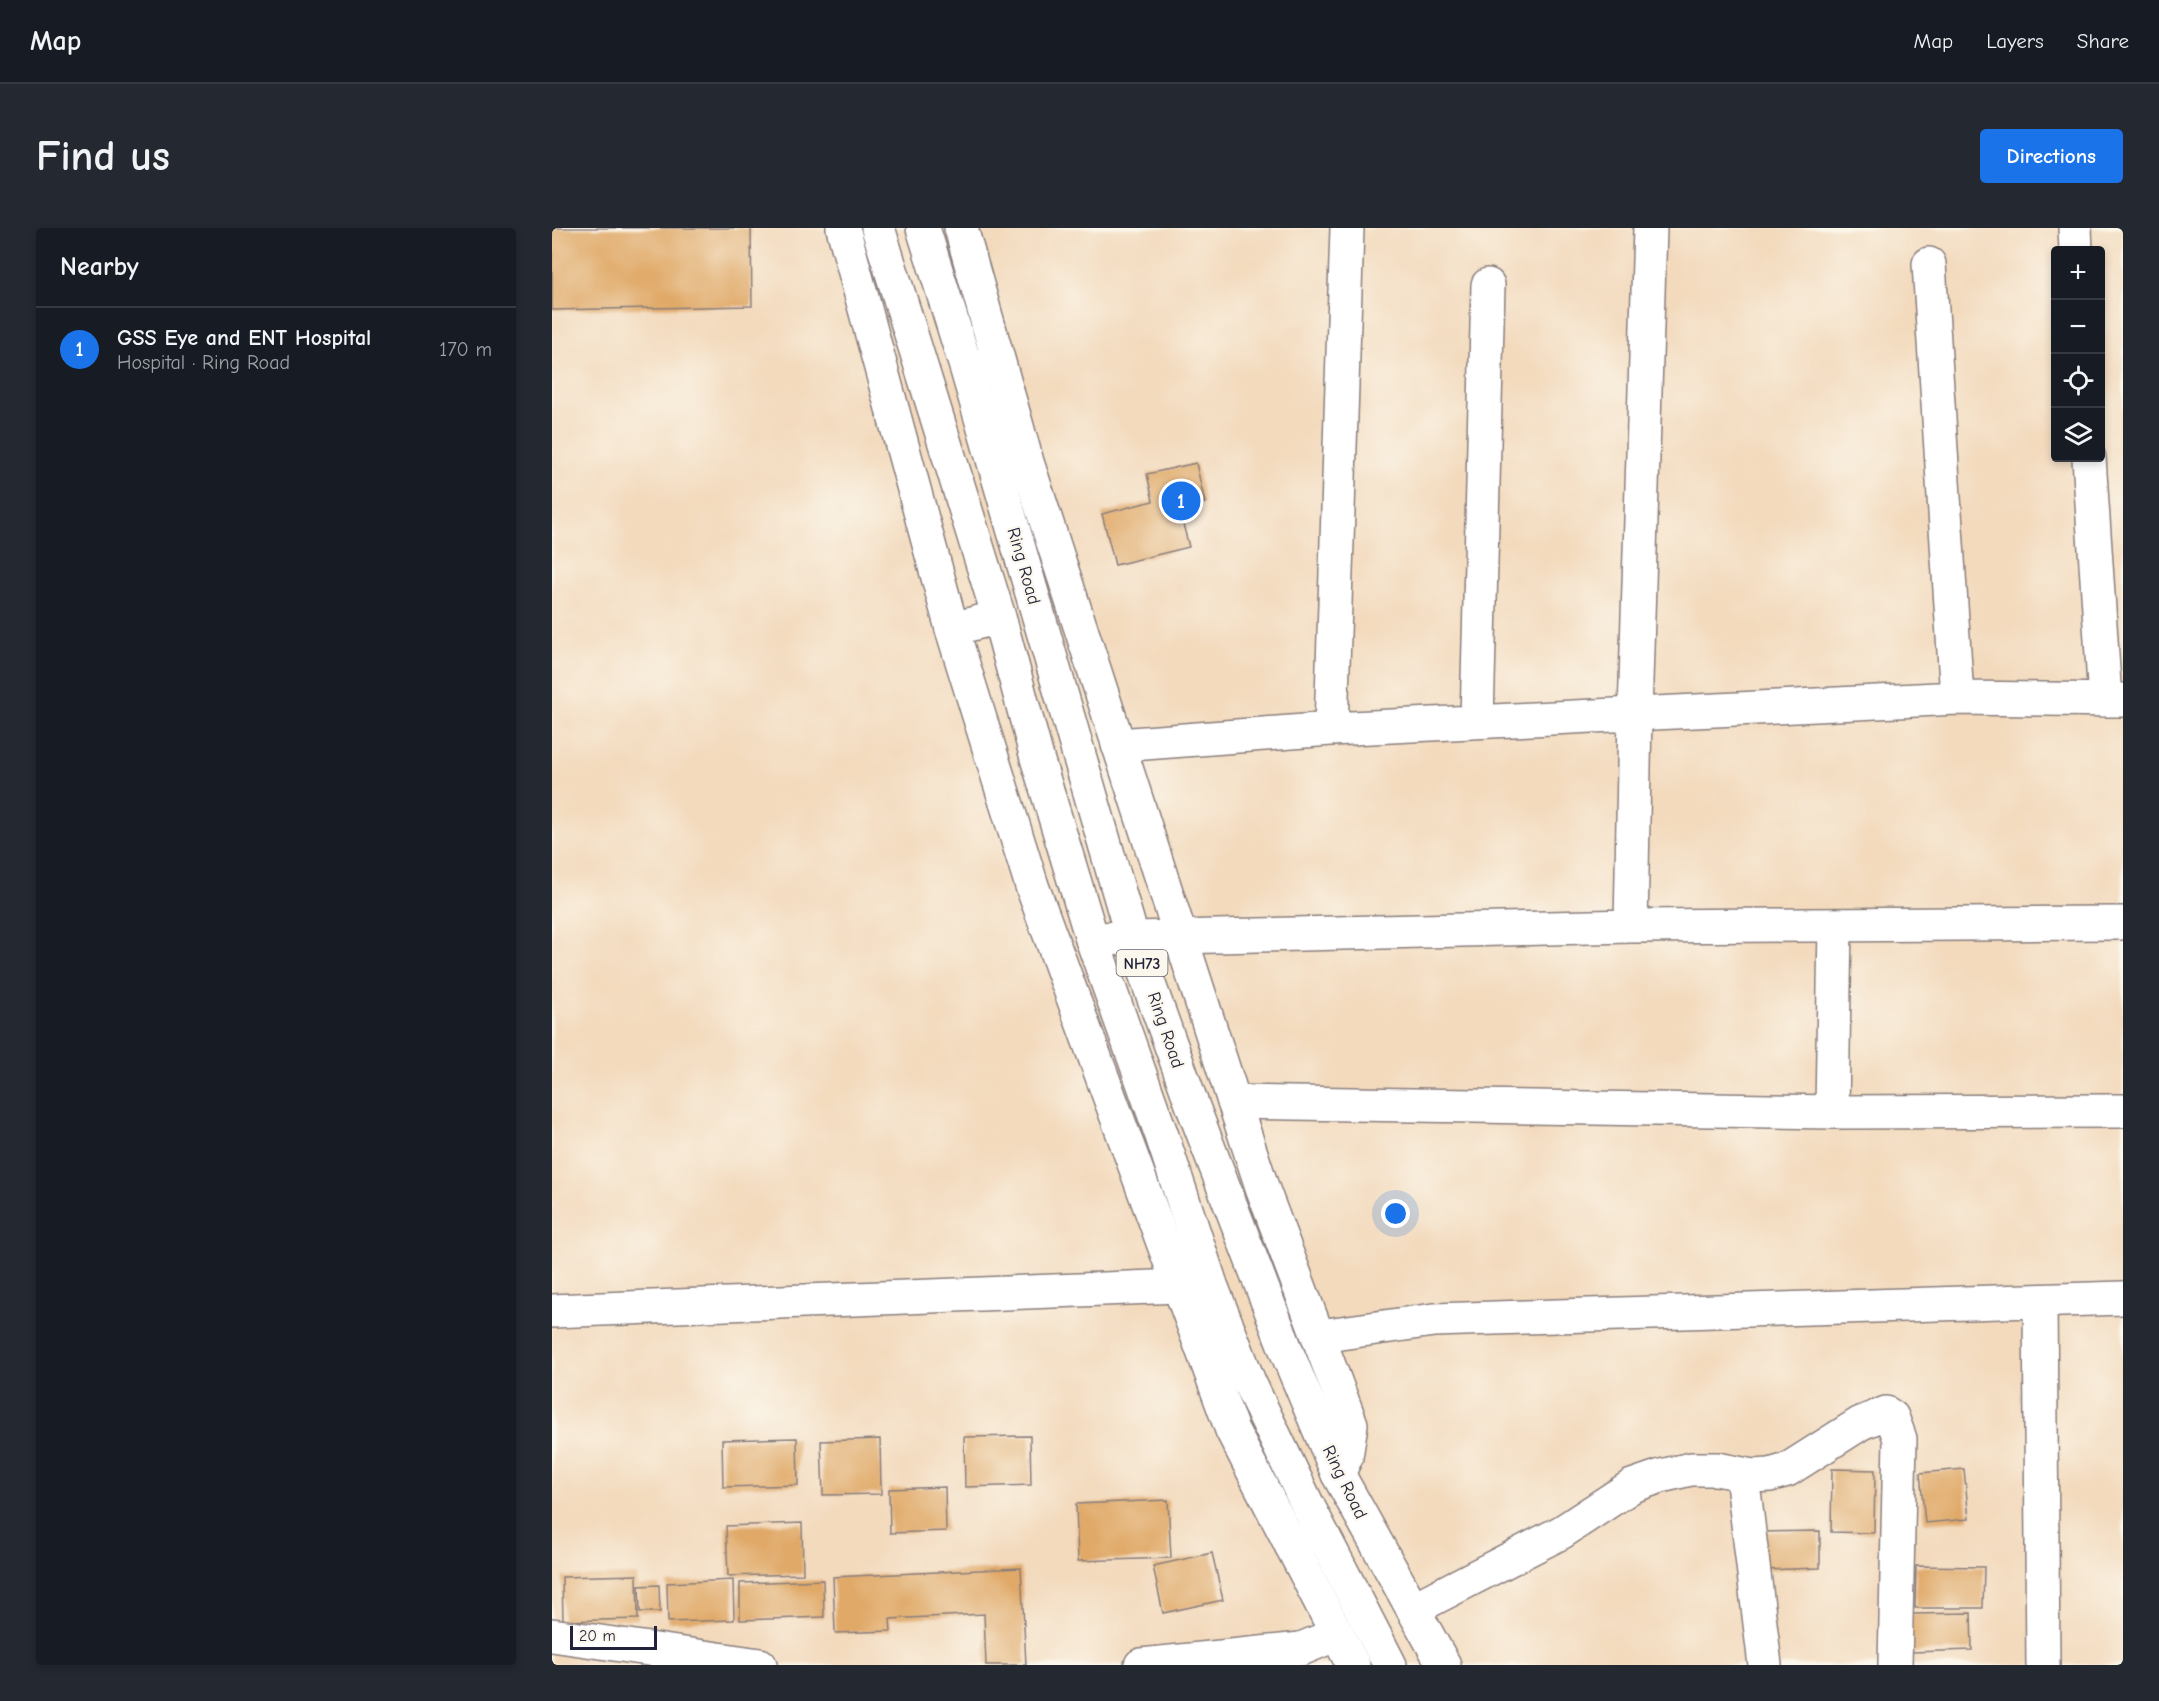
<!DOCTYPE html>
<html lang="en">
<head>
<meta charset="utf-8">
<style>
	:root { --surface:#171b24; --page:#242831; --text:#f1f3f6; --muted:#9ea1a6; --line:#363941; --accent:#1a73e8 }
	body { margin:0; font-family:"Comic Neue",sans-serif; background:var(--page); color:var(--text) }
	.controls { position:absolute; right:18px; top:18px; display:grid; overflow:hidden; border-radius:6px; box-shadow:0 3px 9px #0003 }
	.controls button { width:54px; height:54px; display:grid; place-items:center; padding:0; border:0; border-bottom:2px solid var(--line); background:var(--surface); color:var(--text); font:30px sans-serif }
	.scale { position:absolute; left:18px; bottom:15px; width:87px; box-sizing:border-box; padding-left:6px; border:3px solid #22223b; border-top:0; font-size:16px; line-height:21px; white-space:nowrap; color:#22223b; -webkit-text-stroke:4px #fbf7ec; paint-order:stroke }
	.you { position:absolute; left:844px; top:986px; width:21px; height:21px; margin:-15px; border:4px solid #fff; border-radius:50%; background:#1a73e8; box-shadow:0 0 0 9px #1a73e833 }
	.badge { display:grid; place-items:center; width:39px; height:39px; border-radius:50%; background:var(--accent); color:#fff; font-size:20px; font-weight:700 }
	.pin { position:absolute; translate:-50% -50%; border:3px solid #fff; box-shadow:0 2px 6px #0006 }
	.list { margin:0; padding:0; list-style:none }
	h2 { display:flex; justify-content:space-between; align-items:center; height:78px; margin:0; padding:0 24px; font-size:26px }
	h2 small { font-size:20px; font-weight:400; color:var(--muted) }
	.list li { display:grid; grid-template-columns:39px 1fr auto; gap:18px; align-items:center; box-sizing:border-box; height:84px; padding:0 24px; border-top:2px solid var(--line) }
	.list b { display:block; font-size:22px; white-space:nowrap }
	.list p { margin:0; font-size:20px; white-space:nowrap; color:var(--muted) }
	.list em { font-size:20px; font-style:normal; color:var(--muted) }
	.icon { flex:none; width:33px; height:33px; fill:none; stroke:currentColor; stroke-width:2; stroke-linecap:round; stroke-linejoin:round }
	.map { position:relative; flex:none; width:1571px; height:1437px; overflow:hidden; border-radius:6px }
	header { display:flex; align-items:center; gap:36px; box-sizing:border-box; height:84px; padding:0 30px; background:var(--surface); border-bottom:2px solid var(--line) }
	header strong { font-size:28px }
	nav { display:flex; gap:33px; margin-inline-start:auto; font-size:21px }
	.intro { display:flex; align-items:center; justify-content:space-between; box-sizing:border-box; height:144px; padding:0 36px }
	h1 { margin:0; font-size:42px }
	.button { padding:15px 27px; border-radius:6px; background:var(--accent); color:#fff; font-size:21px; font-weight:700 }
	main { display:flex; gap:36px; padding:0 36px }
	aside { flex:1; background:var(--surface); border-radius:6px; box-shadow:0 3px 9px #0003 }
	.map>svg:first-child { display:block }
</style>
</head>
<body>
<header>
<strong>Map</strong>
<nav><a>Map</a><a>Layers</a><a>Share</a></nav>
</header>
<div class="intro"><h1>Find us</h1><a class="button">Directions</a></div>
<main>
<aside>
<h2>Nearby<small></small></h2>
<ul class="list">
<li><span class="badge">1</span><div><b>GSS Eye and ENT Hospital</b><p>Hospital · Ring Road</p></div><em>170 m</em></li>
</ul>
</aside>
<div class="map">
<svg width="1571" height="1437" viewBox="0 0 1571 1437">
	<rect width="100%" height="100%" fill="#fbf7ec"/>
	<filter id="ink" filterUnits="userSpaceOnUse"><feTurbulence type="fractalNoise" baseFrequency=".0167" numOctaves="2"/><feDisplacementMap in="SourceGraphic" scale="12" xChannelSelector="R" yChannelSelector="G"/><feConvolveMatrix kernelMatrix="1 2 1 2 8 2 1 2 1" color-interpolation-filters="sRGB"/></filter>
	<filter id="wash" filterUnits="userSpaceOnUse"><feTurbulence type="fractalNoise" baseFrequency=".008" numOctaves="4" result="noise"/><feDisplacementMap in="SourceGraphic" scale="24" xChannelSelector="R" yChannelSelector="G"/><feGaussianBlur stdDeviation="1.35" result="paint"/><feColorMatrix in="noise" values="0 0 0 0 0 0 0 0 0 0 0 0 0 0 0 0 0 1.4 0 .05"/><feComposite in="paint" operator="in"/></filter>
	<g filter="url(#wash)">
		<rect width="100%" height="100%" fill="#f3dabd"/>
		<g id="blocks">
			<!-- building -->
			<path fill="#e0a967" d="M0,0H199L200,78L0,82Z
				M644,235L653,275L627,281L637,319L563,337L550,286L601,273L595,246Z
				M478,1208L479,1257L413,1259L412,1209Z
				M245,1210L246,1257L171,1259L170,1212Z
				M328,1211L329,1266L271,1267L269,1213Z
				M1280,1241L1323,1242L1322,1305L1279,1304Z
				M1412,1241L1417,1291L1373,1295L1368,1245Z
				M393,1259L394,1303L338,1305L337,1261Z
				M616,1272L619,1330L526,1333L524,1276Z
				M250,1295L251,1346L176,1348L174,1298Z
				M1268,1303V1340L1210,1342L1209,1304Z
				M660,1325L671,1372L611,1385L601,1338Z
				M1364,1338L1432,1339L1431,1380H1363Z
				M469,1340L474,1437H434L432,1386L338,1391L339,1403L283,1405L281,1349Z
				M85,1347L86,1391L11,1393L10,1349Z
				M181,1352L182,1392L116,1394L115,1355Z
				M271,1352L272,1389L188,1392V1355Z
				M107,1357L108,1384H88L87,1358Z
				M1419,1385L1420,1422L1360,1424L1359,1386Z"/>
		</g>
	</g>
	<g filter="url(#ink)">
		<use href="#blocks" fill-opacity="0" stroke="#8a7e7c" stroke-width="1.5"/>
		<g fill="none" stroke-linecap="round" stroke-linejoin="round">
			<!-- street casing -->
			<g stroke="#8a7e7c" stroke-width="36">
				<path id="street" d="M1523,0L1524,22
					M1377,36L1405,470
					M1537,230L1553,472
					M925,493L936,57
					M779,501L795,0
					M566,517L779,501L1405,470L1571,472
					M1079,698L1083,486L1098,0
					M540,711L1079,698L1571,695
					M682,874L1280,884L1571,883
					M1280,884L1283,697
					M1488,1073L1491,1437
					M0,1083L627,1058
					M767,1108L882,1092L1571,1070
					M1190,1246L1213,1437
					M861,1381L1010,1304L1080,1258L1109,1248L1139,1241H1165L1200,1248L1218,1247L1235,1242L1309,1195L1334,1185L1340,1189L1348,1211L1343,1437
					M0,1407L208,1437
					M589,1437L749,1421L785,1406"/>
			</g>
			<!-- secondary casing -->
			<g stroke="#8a7e7c" stroke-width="36">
				<path id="secondary" d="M291,0L400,401L480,658L680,1202L801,1437
					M409,0L475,234L687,889L711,962L799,1196L794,1229L786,1246"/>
			</g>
			<!-- highway casing -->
			<g stroke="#8a7e7c" stroke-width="36">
				<path id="highway" d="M326,0L447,389L485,530L540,711L610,908L659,1057L697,1154L756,1278L838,1437
					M371,0L415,142L580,709L641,879L736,1127L786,1246L892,1437
					M415,142L446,133
					M400,401L447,389
					M739,1317L769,1304"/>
			</g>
			<!-- street -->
			<use href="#street" stroke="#fff" stroke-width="33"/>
			<!-- secondary -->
			<use href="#secondary" stroke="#fff" stroke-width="33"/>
			<!-- highway -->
			<use href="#highway" stroke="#fff" stroke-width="33"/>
		</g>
	</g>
	<g text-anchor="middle" stroke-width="4.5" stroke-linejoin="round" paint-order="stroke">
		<!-- shield labels -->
		<rect fill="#fbf7ec" stroke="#636270" stroke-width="1.5" x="564.5" y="722" width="51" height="26" rx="4.5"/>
		<g font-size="16" font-weight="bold" fill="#22223b">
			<text x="590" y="741">NH73</text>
		</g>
		<!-- street labels -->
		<g font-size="18" fill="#22223b" stroke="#fbf7ec">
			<text transform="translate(472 338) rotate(74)" y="6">Ring Road</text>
			<text transform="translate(614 802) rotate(71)" y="6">Ring Road</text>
			<text transform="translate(793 1254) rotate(64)" y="6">Ring Road</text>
		</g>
	</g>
</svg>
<div class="controls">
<button>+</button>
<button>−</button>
<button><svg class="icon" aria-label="locate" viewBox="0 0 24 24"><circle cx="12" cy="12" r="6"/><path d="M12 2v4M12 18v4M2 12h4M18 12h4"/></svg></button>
<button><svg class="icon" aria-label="layers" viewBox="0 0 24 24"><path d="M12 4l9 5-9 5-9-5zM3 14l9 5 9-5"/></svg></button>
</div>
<div class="scale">20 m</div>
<div class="you"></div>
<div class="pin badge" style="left:629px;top:273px">1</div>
</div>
</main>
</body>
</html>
